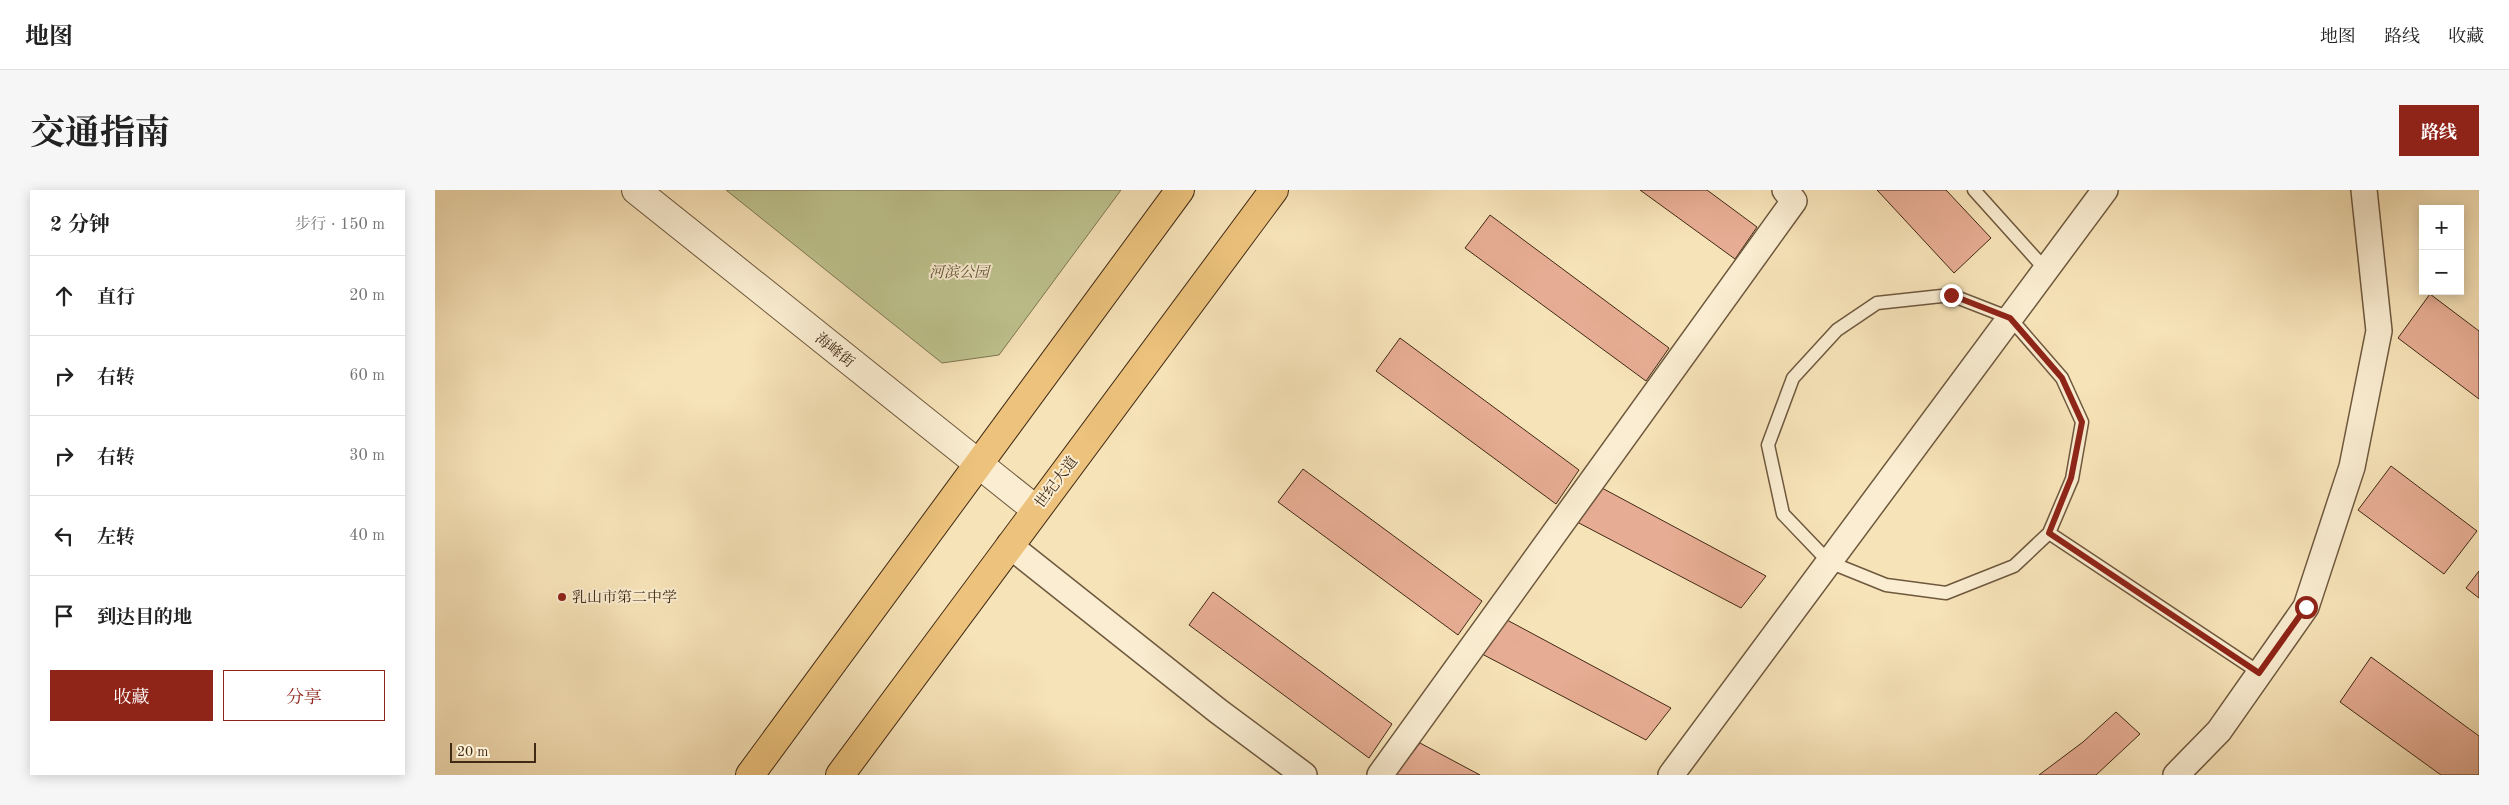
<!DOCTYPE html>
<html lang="zh">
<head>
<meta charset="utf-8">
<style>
	:root { --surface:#fff; --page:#f6f6f6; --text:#222; --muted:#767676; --line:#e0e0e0; --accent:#8f2418 }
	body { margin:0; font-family:"Old Standard TT","Noto Serif SC",serif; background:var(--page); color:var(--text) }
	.controls { position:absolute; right:15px; top:15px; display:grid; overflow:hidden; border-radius:0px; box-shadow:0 2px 12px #0003 }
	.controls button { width:45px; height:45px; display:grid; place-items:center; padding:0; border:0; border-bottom:1px solid var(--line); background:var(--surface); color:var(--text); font:25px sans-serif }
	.scale { position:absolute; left:15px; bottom:12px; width:86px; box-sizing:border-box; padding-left:5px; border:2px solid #402915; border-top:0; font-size:14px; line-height:18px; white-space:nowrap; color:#402915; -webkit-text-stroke:4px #faedd1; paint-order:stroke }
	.stop { position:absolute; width:15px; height:15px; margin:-11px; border:4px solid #8f2418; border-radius:50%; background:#fff }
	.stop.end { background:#8f2418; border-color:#fff; box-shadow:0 1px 5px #0008 }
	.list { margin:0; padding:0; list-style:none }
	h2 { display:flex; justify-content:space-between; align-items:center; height:65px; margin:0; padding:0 20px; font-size:21px }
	h2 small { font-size:16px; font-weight:400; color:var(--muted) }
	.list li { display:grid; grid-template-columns:32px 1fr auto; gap:15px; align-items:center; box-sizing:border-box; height:80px; padding:0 20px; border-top:1px solid var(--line) }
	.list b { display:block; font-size:19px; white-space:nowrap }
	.list em { font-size:16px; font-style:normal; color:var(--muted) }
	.actions { display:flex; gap:10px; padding:15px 20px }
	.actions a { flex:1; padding:11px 0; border:1px solid var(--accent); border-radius:0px; text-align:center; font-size:18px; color:var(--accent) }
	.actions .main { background:var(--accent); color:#fff }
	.icon { flex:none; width:28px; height:28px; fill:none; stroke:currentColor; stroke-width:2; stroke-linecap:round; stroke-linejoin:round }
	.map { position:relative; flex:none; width:2044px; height:585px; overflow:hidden; border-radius:0px }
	header { display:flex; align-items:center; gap:30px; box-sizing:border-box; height:70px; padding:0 25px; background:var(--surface); border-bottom:1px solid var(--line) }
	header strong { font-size:24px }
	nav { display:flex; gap:28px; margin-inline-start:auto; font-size:18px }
	.intro { display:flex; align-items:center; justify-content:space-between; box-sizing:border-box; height:120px; padding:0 30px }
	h1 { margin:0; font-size:35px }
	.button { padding:12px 22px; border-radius:0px; background:var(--accent); color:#fff; font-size:18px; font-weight:700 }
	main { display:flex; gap:30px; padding:0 30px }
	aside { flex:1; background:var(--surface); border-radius:0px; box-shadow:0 2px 12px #0003 }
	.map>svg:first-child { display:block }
</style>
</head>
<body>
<header>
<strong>地图</strong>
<nav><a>地图</a><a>路线</a><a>收藏</a></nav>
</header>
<div class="intro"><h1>交通指南</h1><a class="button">路线</a></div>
<main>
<aside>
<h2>2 分钟<small>步行 · 150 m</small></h2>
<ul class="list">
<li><svg class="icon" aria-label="ahead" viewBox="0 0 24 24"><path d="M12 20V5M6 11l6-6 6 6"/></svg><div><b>直行</b></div><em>20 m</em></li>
<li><svg class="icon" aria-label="right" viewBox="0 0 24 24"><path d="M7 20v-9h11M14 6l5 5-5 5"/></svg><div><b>右转</b></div><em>60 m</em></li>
<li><svg class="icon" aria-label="right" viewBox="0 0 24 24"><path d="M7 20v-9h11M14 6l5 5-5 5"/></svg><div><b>右转</b></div><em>30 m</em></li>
<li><svg class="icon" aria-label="left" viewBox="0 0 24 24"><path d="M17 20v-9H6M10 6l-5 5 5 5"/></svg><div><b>左转</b></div><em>40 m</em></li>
<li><svg class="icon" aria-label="arrive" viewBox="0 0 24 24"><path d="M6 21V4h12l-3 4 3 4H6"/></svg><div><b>到达目的地</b></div></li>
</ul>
<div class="actions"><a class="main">收藏</a><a>分享</a></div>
</aside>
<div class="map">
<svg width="2044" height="585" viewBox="0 0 2044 585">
	<rect width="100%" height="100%" fill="#f7e3b8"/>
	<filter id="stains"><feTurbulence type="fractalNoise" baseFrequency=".004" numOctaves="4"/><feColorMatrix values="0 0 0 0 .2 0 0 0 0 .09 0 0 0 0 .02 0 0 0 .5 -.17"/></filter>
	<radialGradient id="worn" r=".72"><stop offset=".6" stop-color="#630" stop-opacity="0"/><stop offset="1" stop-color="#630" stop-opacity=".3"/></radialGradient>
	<!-- green -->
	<path fill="#bec38e" stroke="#7f7652" d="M291,0H686L564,165L507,173Z"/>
	<!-- building -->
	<path fill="#e7ad94" stroke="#402915" d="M1205,0H1272L1322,37L1300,69Z
		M1442,0H1511L1556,48L1519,83Z
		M1055,25L1234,158L1211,191L1030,58Z
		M1995,104L2044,141V209L1963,148Z
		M965,148L1144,280L1121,314L941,181Z
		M1956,276L2042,341L2009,384L1923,320Z
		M868,279L1047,411L1023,445L843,312Z
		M1167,298L1331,386L1306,418L1142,332Z
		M2044,381V408L2031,398Z
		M778,402L957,534L934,568L754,435Z
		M1072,430L1236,518L1211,550L1047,464Z
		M1936,467L2044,546V585H2006L1905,512Z
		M1681,522L1705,544L1661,585H1604L1648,552Z
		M985,553L1045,585H960Z"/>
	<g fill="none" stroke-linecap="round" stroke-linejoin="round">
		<!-- service casing -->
		<g stroke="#6e583e" stroke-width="15">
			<path id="service" d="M1539,0L1611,80
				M1516,105L1575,128L1627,188L1647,232L1637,289L1614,343L1579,376L1511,403L1451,395L1394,372L1348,324L1333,255L1358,188L1402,140L1442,113Z
				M1614,343L1825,483"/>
		</g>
		<!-- minor casing -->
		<g stroke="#6e583e" stroke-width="28">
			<path id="minor" d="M574,355L783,521L869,585
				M945,585L1359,11L1350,0
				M1236,585L1670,0
				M1741,585L1784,541L1871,417L1917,277L1944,141L1929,0"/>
		</g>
		<!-- tertiary casing -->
		<g stroke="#6e583e" stroke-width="30">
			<path id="tertiary" d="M201,0L600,319"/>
		</g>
		<!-- primary casing -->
		<g stroke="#402915" stroke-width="30">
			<path id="primary" d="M315,585L745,0
				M405,585L839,0"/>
		</g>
		<!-- service -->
		<use href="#service" stroke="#faedd1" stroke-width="12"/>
		<!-- minor -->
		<use href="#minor" stroke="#faedd1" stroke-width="25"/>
		<!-- tertiary -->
		<use href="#tertiary" stroke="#faedd1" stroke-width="28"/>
		<!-- primary -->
		<use href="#primary" stroke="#ecc27c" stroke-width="28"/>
	</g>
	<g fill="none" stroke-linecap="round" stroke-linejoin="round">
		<!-- route -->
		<path stroke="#8f2418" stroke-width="6" d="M1516,105L1575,128L1627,188L1647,232L1636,288L1614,343L1824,483L1871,417"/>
	</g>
	<!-- markers -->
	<circle fill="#8f2418" stroke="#faedd1" stroke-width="2" cx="127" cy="407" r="5"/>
	<g text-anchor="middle" stroke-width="4" stroke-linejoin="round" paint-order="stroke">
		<!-- park labels -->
		<g font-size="15" font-style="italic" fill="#605033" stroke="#faedd1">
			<text x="524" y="87">河滨公园</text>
		</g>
		<!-- street labels -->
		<g font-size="15" fill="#402915" stroke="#faedd1">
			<text transform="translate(400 160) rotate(39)" y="5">海峰街</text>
			<text transform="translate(621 292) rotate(-53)" y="5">世纪大道</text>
		</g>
		<!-- poi labels -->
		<g font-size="15" fill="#402915" stroke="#faedd1" text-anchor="start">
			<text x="137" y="412">乳山市第二中学</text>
		</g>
	</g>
	<rect width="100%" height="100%" filter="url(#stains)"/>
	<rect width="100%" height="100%" fill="url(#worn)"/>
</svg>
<div class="controls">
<button>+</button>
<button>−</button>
</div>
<div class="scale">20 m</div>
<div class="stop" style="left:1871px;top:417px"></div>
<div class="stop end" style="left:1516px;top:105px"></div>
</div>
</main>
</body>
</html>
